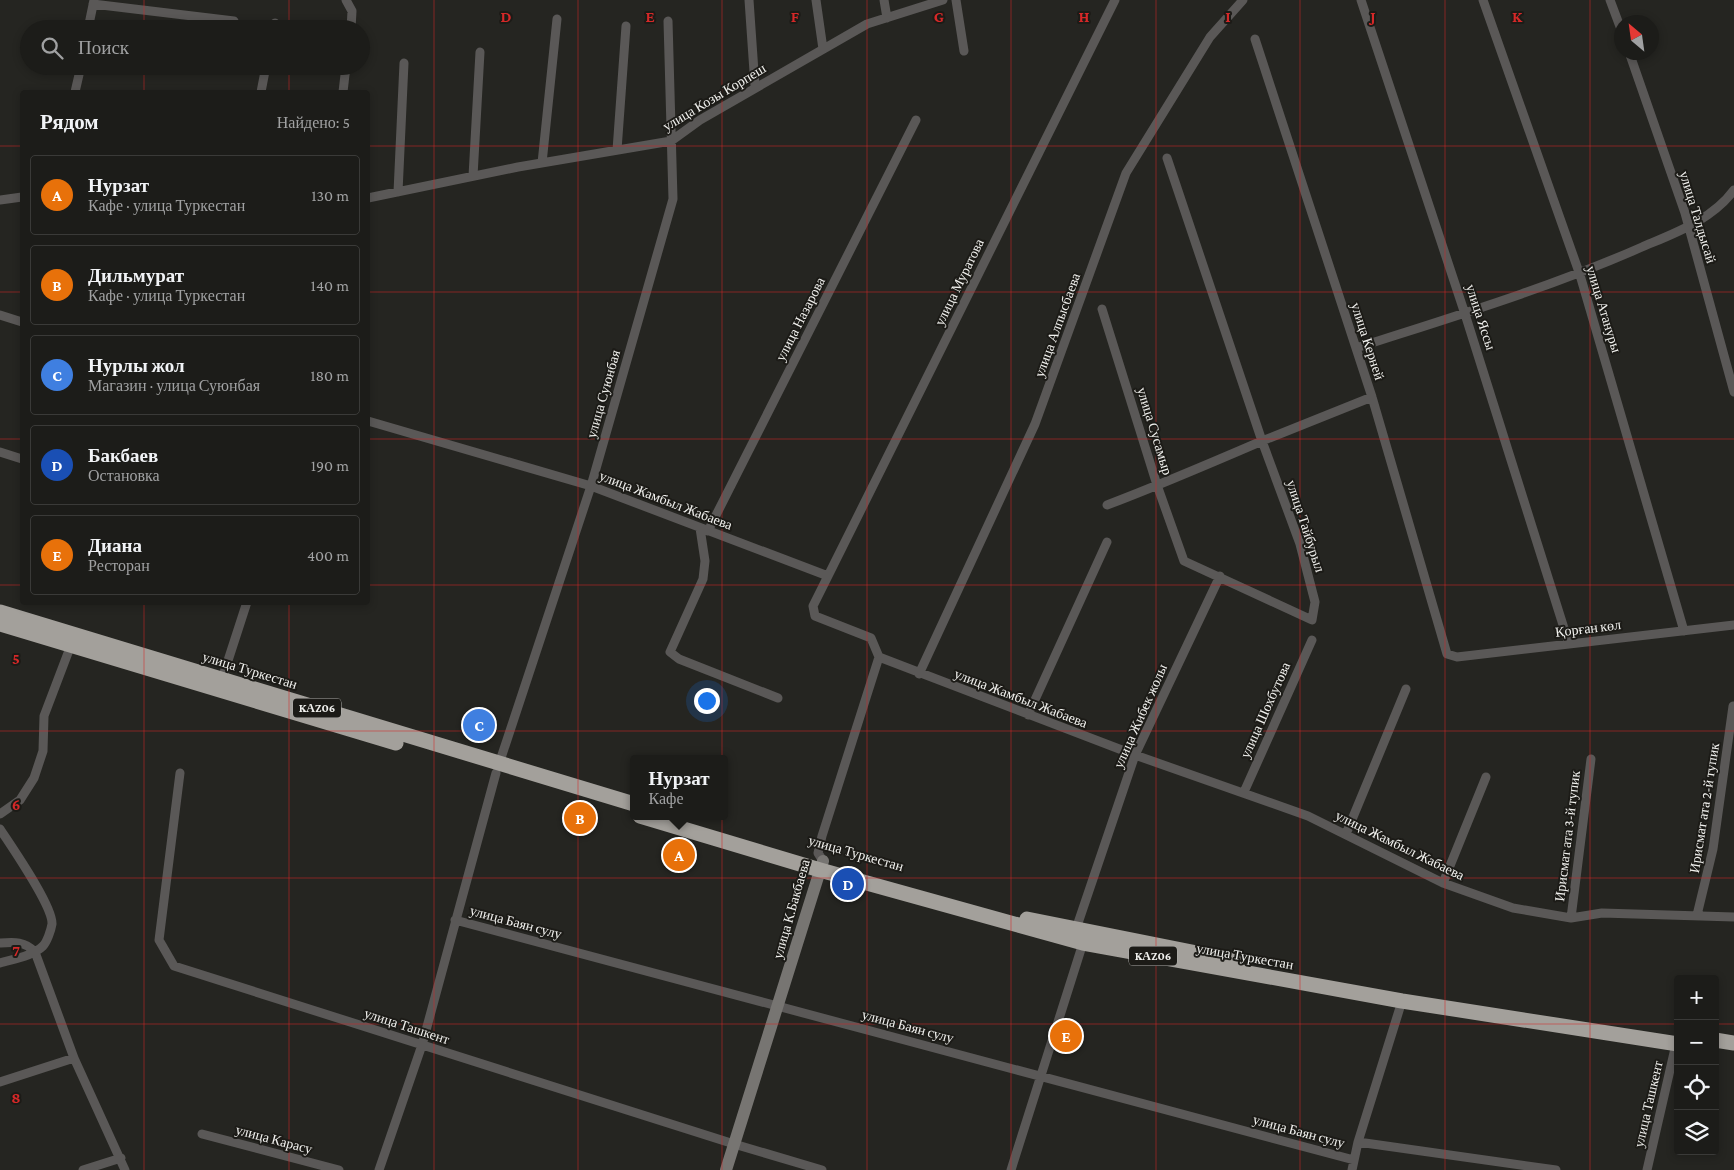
<!DOCTYPE html>
<html lang="ru">
<head>
<meta charset="utf-8">
<style>
	:root { --surface:#1c1c19; --page:#252522; --text:#f1f3f6; --muted:#a0a1a2; --line:#3a3a38; --accent:#0b8043 }
	body { margin:0; font-family:"Crimson Pro",serif; background:var(--page); color:var(--text) }
	.controls { position:absolute; right:15px; bottom:15px; display:grid; overflow:hidden; border-radius:5px; box-shadow:0 2px 8px #0003 }
	.controls button { width:45px; height:45px; display:grid; place-items:center; padding:0; border:0; border-bottom:1px solid var(--line); background:var(--surface); color:var(--text); font:25px sans-serif }
	.compass { position:absolute; left:1614px; top:15px; width:45px; height:45px; border-radius:50%; background:var(--surface); box-shadow:0 2px 8px #0003; rotate:331deg }
	.you { position:absolute; left:706px; top:700px; width:18px; height:18px; margin:-12px; border:4px solid #fff; border-radius:50%; background:#1a73e8; box-shadow:0 0 0 8px #1a73e833 }
	.badge { display:grid; place-items:center; width:32px; height:32px; border-radius:50%; background:var(--accent); color:#fff; font-size:16px; font-weight:700 }
	.pin { position:absolute; translate:-50% -50%; border:2px solid #fff; box-shadow:0 1px 5px #0006 }
	.popup { position:absolute; left:630px; top:755px; width:98px; height:65px; box-sizing:border-box; display:grid; place-content:center; border-radius:5px; background:var(--surface); filter:drop-shadow(0 1px 4px #0005); font-size:16px; white-space:nowrap; color:var(--muted) }
	.popup b { font-size:19px; color:var(--text) }
	.popup::after { content:''; position:absolute; left:50%; top:100%; margin-left:-10px; border:10px solid transparent; border-top-color:var(--surface) }
	.list { margin:0; padding:0; list-style:none }
	h2 { display:flex; justify-content:space-between; align-items:center; height:65px; margin:0; padding:0 20px; font-size:21px }
	h2 small { font-size:16px; font-weight:400; color:var(--muted) }
	.list li { display:grid; grid-template-columns:32px 1fr auto; gap:15px; align-items:center; box-sizing:border-box; height:80px; margin:0 10px 10px; padding:0 10px; border:1px solid var(--line); border-radius:5px }
	.list b { display:block; font-size:19px; white-space:nowrap }
	.list p { margin:0; font-size:16px; white-space:nowrap; color:var(--muted) }
	.list em { font-size:16px; font-style:normal; color:var(--muted) }
	.icon { flex:none; width:28px; height:28px; fill:none; stroke:currentColor; stroke-width:2; stroke-linecap:round; stroke-linejoin:round }
	.map { position:relative; flex:none; width:1734px; height:1170px; overflow:hidden }
	.search { position:absolute; background:var(--surface); box-shadow:0 2px 8px #0003; left:20px; top:20px; width:350px; height:55px; display:flex; align-items:center; gap:12px; box-sizing:border-box; padding:0 18px; border-radius:28px; color:var(--muted); font-size:19px }
	.panel { position:absolute; background:var(--surface); box-shadow:0 2px 8px #0003; left:20px; top:90px; width:350px; height:515px; border-radius:5px }
	.map>svg:first-child { display:block }
</style>
</head>
<body>
<div class="map">
<svg width="1734" height="1170" viewBox="0 0 1734 1170">
	<rect width="100%" height="100%" fill="#252521"/>
	<g fill="none" stroke-linecap="round" stroke-linejoin="round">
		<!-- street -->
		<path stroke="#5a5857" stroke-width="9" d="M346,0L352,11L351,29
			M749,0L755,86
			M816,0L823,49
			M884,0L887,18
			M956,0L964,51
			M1361,0L1465,314L1569,644
			M1483,0L1580,275L1684,631
			M1610,0L1622,32
			M93,4L234,21
			M88,29L94,0
			M273,29L275,23
			M1255,39L1372,397L1447,654L1457,657L1734,625
			M1629,52L1685,213L1734,392
			M75,92L81,66
			M261,92L266,66
			M343,92L346,66
			M617,150L626,26
			M1167,158L1262,441L1372,397
			M542,163L557,19
			M473,176L480,52
			M398,192L404,63
			M368,198L518,167L671,141L700,120L867,24L943,0
			M0,200L22,197
			M1102,309L1157,485L1184,561L1312,620L1315,602L1300,544L1262,441C1211,463 1160,485 1107,505
			M0,315L22,322
			M1356,348C1452,317 1549,288 1642,247C1675,233 1712,220 1734,190
			M368,421L591,486L828,576L813,606L815,616L871,638L879,657L1135,755L1308,816L1443,883L1513,908L1571,918L1602,913L1734,917
			M0,452L22,459
			M700,528L705,561L703,579L670,652L679,659L778,698
			M708,531L916,120
			M828,576L1115,0
			M919,674L1035,424L1126,173L1210,37L1243,0
			M222,679L247,602
			M1028,715L1107,542
			M499,764L591,486L673,199L668,21
			M180,773L159,940L174,966L734,1144L822,1170
			M1244,792L1312,640
			M0,814L20,800L34,778L43,751L44,716L71,645
			M0,829C11,846 53,906 52,924C51,930 47,942 43,946C33,956 13,959 0,963
			M1346,834L1406,689
			M823,861L818,853L822,836L879,657
			M1443,883L1486,777
			M1697,915L1713,849L1733,706
			M1571,918L1591,759
			M455,920C755,999 1054,1081 1354,1160
			M1076,929L1135,755L1220,576
			M0,943C14,942 25,941 35,952L74,1058L125,1170
			M0,1082L74,1058
			M202,1134L339,1170
			M1358,1142L1556,1170
			M83,1170L121,1158
			M379,1170L422,1045L496,773
			M1011,1170L1083,943
			M1352,1170L1358,1142L1402,1001
			M1647,1170L1676,1044"/>
		<!-- secondary -->
		<path stroke="#777572" stroke-width="12" d="M726,1170L823,861"/>
		<!-- highway -->
		<path stroke="#a3a09b" stroke-width="15" d="M0,612L634,804
			M0,624L396,743
			M640,816L820,870L1083,943L1402,1001L1678,1044
			M1027,919L1237,961
			M1715,1040L1734,1043"/>
	</g>
	<!-- grid -->
	<path fill="none" stroke="#d62828" stroke-width="1" stroke-opacity="0.55" d="M144,0V29M289,0V29M434,0V1170M578,0V1170M722,0V1170M867,0V1170M1011,0V1170M1156,0V1170M1300,0V1170M1445,0V1170M1590,0V1170M144,66V92M289,66V92M0,146H22M368,146H1734M0,292H22M368,292H1734M0,439H22M368,439H1734M0,585H22M368,585H1734M144,602V1170M289,602V1170M0,731H1734M0,878H1734M0,1024H1678M1715,1024H1734"/>
	<g text-anchor="middle" stroke-width="4" stroke-linejoin="round" paint-order="stroke">
		<!-- shield labels -->
		<g fill="#1c1b17" stroke="#b1b1ae" stroke-width="1">
			<rect x="293" y="698.5" width="48" height="19" rx="4"/>
			<rect x="1129" y="946.5" width="48" height="19" rx="4"/>
		</g>
		<g font-size="12" font-weight="bold" fill="#f1f1ee">
			<text x="317" y="712">KАZ06</text>
			<text x="1153" y="960">KАZ06</text>
		</g>
		<!-- street labels -->
		<g font-size="14" fill="#f1f1ee" stroke="#1c1b17">
			<text transform="translate(714 97) rotate(-31)" y="5">улица Козы Корпеш</text>
			<text transform="translate(1698 217) rotate(73)" y="5">улица Талдысай</text>
			<text transform="translate(959 282) rotate(-64)" y="5">улица Муратова</text>
			<text transform="translate(1604 309) rotate(73)" y="5">улица Атануры</text>
			<text transform="translate(1481 317) rotate(72)" y="5">улица Яссы</text>
			<text transform="translate(800 319) rotate(-63)" y="5">улица Назарова</text>
			<text transform="translate(1057 325) rotate(-70)" y="5">улица Алпысбаева</text>
			<text transform="translate(1368 341) rotate(72)" y="5">улица Керней</text>
			<text transform="translate(603 394) rotate(-74)" y="5">улица Суюнбая</text>
			<text transform="translate(1155 431) rotate(73)" y="5">улица Сусамыр</text>
			<text transform="translate(666 500) rotate(21)" y="5">улица Жамбыл Жабаева</text>
			<text transform="translate(1306 526) rotate(72)" y="5">улица Тайбурыл</text>
			<text transform="translate(1588 628) rotate(-7)" y="5">Қорған көл</text>
			<text transform="translate(250 670) rotate(17)" y="5">улица Туркестан</text>
			<text transform="translate(1021 698) rotate(21)" y="5">улица Жамбыл Жабаева</text>
			<text transform="translate(1265 710) rotate(-66)" y="5">улица Шохбутова</text>
			<text transform="translate(1140 716) rotate(-66)" y="5">улица Жибек жолы</text>
			<text transform="translate(1704 808) rotate(-81)" y="5">Ирисмат ата 2-й тупик</text>
			<text transform="translate(1567 836) rotate(-83)" y="5">Ирисмат ата 3-й тупик</text>
			<text transform="translate(1400 845) rotate(26)" y="5">улица Жамбыл Жабаева</text>
			<text transform="translate(856 853) rotate(16)" y="5">улица Туркестан</text>
			<text transform="translate(791 909) rotate(-74)" y="5">улица К.Бакбаева</text>
			<text transform="translate(516 922) rotate(15)" y="5">улица Баян сулу</text>
			<text transform="translate(1245 956) rotate(10)" y="5">улица Туркестан</text>
			<text transform="translate(407 1026) rotate(18)" y="5">улица Ташкент</text>
			<text transform="translate(908 1026) rotate(15)" y="5">улица Баян сулу</text>
			<text transform="translate(1648 1104) rotate(-77)" y="5">улица Ташкент</text>
			<text transform="translate(1299 1131) rotate(15)" y="5">улица Баян сулу</text>
			<text transform="translate(274 1139) rotate(15)" y="5">улица Карасу</text>
		</g>
	</g>
	<g font-size="16" text-anchor="middle" font-weight="bold" fill="#d62828" stroke="#1c1b17" stroke-width="4" stroke-linejoin="round" paint-order="stroke">
		<text x="506" y="22">D</text>
		<text x="650" y="22">E</text>
		<text x="795" y="22">F</text>
		<text x="939" y="22">G</text>
		<text x="1084" y="22">H</text>
		<text x="1228" y="22">I</text>
		<text x="1373" y="22">J</text>
		<text x="1517" y="22">K</text>
		<text x="16" y="664">5</text>
		<text x="16" y="810">6</text>
		<text x="16" y="956">7</text>
		<text x="16" y="1103">8</text>
	</g>
</svg>
<div class="controls">
<button>+</button>
<button>−</button>
<button><svg class="icon" aria-label="locate" viewBox="0 0 24 24"><circle cx="12" cy="12" r="6"/><path d="M12 2v4M12 18v4M2 12h4M18 12h4"/></svg></button>
<button><svg class="icon" aria-label="layers" viewBox="0 0 24 24"><path d="M12 4l9 5-9 5-9-5zM3 14l9 5 9-5"/></svg></button>
</div>
<svg class="compass" viewBox="-18 -18 36 36"><path d="M0-13l5 13h-10z" fill="#e53935"/><path d="M0 13l5-13h-10z" fill="#a0a1a2"/></svg>
<div class="you"></div>
<div class="pin badge" style="left:679px;top:855px;background:#e8710a">A</div>
<div class="popup"><b>Нурзат</b>Кафе</div>
<div class="pin badge" style="left:580px;top:818px;background:#e8710a">B</div>
<div class="pin badge" style="left:479px;top:725px;background:#3f7fe0">C</div>
<div class="pin badge" style="left:848px;top:884px;background:#1a4fb4">D</div>
<div class="pin badge" style="left:1066px;top:1036px;background:#e8710a">E</div>
<div class="search"><svg class="icon" aria-label="search" viewBox="0 0 24 24"><circle cx="10" cy="10" r="6"/><path d="M15 15l6 6"/></svg>Поиск</div>
<section class="panel">
<h2>Рядом<small>Найдено: 5</small></h2>
<ul class="list">
<li><span class="badge" style="background:#e8710a">A</span><div><b>Нурзат</b><p>Кафе · улица Туркестан</p></div><em>130 m</em></li>
<li><span class="badge" style="background:#e8710a">B</span><div><b>Дильмурат</b><p>Кафе · улица Туркестан</p></div><em>140 m</em></li>
<li><span class="badge" style="background:#3f7fe0">C</span><div><b>Нурлы жол</b><p>Магазин · улица Суюнбая</p></div><em>180 m</em></li>
<li><span class="badge" style="background:#1a4fb4">D</span><div><b>Бакбаев</b><p>Остановка</p></div><em>190 m</em></li>
<li><span class="badge" style="background:#e8710a">E</span><div><b>Диана</b><p>Ресторан</p></div><em>400 m</em></li>
</ul>
</section>
</div>
</body>
</html>
